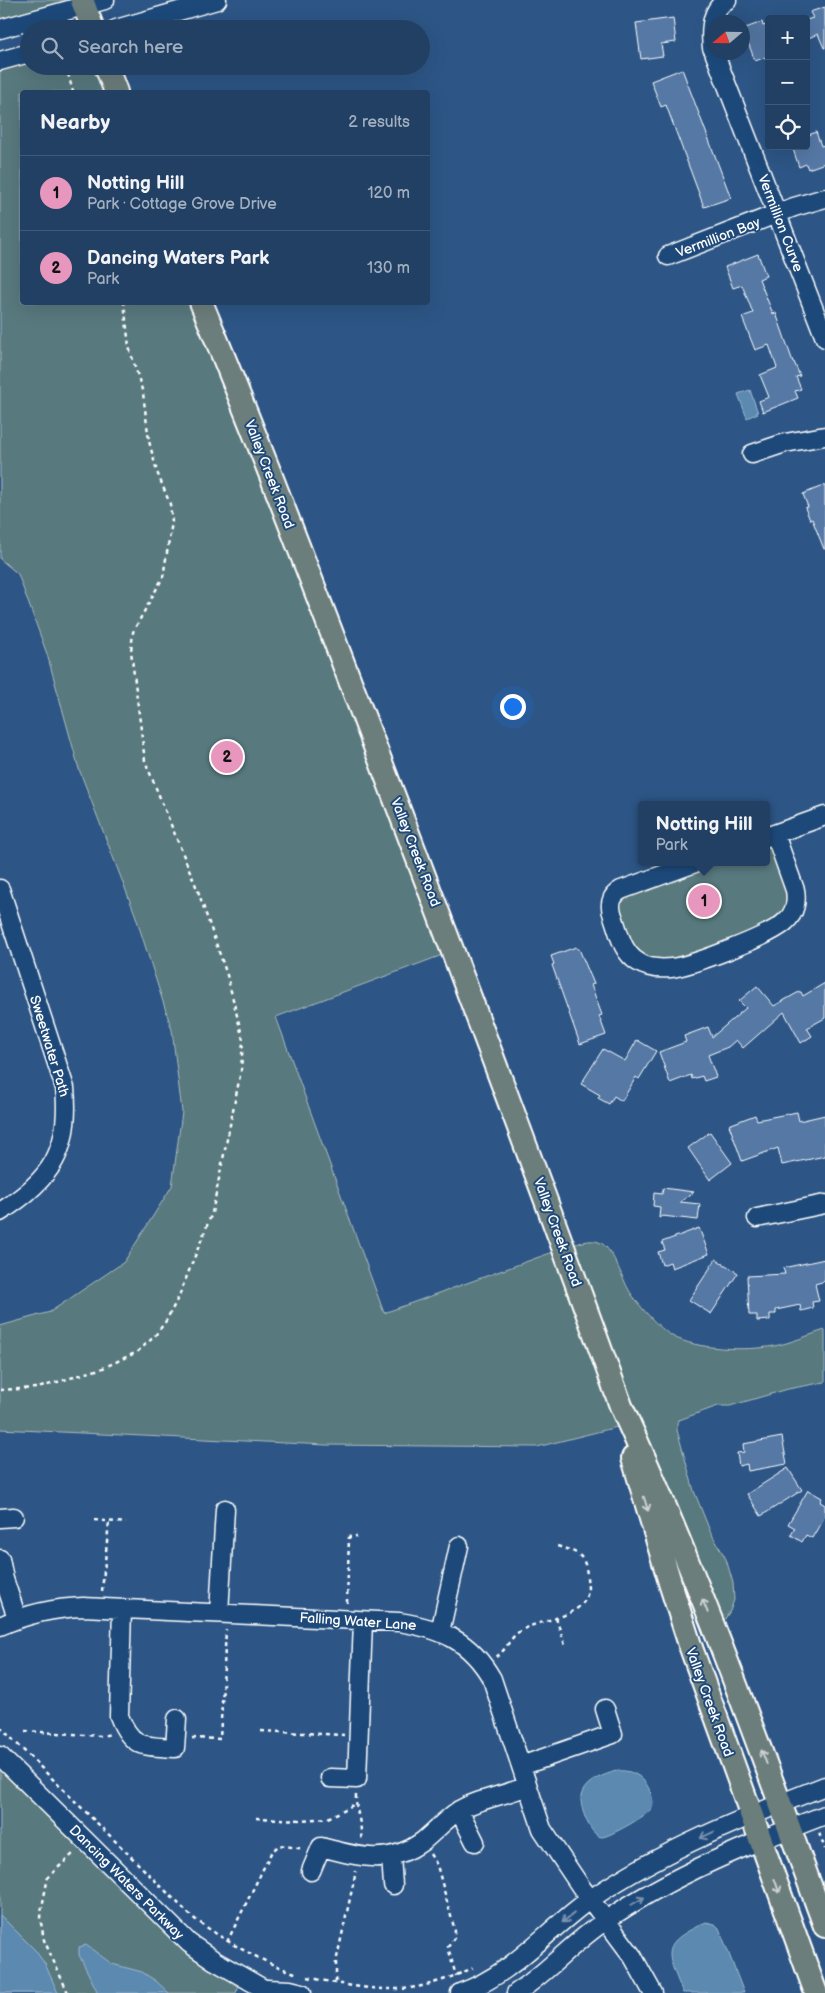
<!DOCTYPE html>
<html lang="en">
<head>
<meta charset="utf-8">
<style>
	:root { --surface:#224064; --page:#2e4b6d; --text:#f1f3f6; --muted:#a2afbf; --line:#3f5978; --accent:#e797bd }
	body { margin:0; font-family:"Balsamiq Sans",sans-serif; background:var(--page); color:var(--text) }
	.controls { position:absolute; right:15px; top:15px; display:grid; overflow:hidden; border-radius:5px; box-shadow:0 5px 20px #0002 }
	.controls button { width:45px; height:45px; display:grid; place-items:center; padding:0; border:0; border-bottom:1px solid var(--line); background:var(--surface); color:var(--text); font:25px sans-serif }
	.compass { position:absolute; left:705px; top:15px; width:45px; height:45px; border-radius:50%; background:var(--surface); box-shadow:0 5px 20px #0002; rotate:250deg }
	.you { position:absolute; left:512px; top:706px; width:18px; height:18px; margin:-12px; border:4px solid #fff; border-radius:50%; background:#1a73e8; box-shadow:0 0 0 8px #1a73e833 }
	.badge { display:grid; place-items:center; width:32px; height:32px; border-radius:50%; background:var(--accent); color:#111; font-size:16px; font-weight:700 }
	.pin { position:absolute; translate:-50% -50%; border:2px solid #fff; box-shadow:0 1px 5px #0006 }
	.popup { position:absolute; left:638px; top:801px; width:132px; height:65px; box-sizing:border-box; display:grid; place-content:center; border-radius:5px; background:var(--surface); filter:drop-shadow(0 1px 4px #0005); font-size:16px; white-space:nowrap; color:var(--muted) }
	.popup b { font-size:19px; color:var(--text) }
	.popup::after { content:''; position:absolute; left:50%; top:100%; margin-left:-10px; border:10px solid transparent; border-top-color:var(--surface) }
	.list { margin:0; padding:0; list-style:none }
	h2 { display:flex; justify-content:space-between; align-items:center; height:65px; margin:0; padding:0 20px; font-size:21px }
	h2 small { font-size:16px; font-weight:400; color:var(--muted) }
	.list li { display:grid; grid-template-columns:32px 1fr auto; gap:15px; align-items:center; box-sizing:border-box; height:75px; padding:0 20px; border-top:1px solid var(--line) }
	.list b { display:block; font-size:19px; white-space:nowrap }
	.list p { margin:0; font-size:16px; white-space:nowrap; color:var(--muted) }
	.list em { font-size:16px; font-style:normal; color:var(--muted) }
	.icon { flex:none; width:28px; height:28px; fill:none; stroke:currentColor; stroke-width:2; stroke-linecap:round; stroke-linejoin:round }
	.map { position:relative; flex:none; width:825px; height:1993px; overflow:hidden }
	.search { position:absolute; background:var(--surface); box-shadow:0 5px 20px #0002; left:20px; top:20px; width:410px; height:55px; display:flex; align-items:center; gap:12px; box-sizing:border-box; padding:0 18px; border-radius:28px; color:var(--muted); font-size:19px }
	.panel { position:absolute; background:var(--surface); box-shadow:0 5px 20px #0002; left:20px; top:90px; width:410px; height:215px; border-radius:5px }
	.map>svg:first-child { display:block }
</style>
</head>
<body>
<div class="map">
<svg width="825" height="1993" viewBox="0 0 825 1993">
	<rect width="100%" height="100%" fill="#2d5686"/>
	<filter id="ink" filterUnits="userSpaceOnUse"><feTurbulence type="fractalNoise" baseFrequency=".02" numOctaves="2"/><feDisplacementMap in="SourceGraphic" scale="10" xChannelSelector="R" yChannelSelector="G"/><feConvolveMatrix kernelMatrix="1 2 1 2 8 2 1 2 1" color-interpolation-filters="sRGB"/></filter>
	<g filter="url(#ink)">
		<!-- green -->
		<path fill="#59797e" stroke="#acbcbe" d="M0,0H82L0,30Z
			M29,53V66H106L116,92H22V302L201,303L453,951L276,1017L384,1313L564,1248C575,1245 590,1237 601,1243C615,1251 622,1281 632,1295C640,1307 659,1328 672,1336C697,1350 746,1351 774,1346C791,1343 808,1335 825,1330V1382L788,1389L730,1406H718L679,1420L677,1423V1430L694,1491L710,1531L726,1559L733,1583L734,1600L730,1611L721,1625L625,1425L537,1447L326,1445L0,1429V1326L50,1312L124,1262L172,1186L182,1112L172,1030L135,914L79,769L47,654L18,574L0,559V61Z
			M775,834L791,915L680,967L637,962L614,895L698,862H766L767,837Z
			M0,1756L160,1916L242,1977L236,1993H0Z"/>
		<!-- water -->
		<path fill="#5c89b0" stroke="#9db8d0" d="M750,390L758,413L747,418L738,394Z
			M616,1771C633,1769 646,1778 651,1794C653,1799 654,1804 651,1809C648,1815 609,1837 602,1837C590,1837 577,1802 582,1793C587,1780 604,1775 616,1771Z
			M0,1915L35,1950L45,1964L58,1993H0Z
			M706,1922L715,1924L719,1928L744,1993H683C665,1949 660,1944 706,1922Z
			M86,1945L112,1964L142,1972L156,1981L169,1993H98L79,1955V1947Z"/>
		<!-- building -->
		<path fill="#5478a5" stroke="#fff" d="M825,7V48H824L818,34L806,39V20L813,18L810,12Z
			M673,18L676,42L661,44L663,56L641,59L636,23Z
			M762,22L763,26L769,24V56L755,61L743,29Z
			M682,69L731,198L704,207L666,105L661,107L651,81Z
			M816,132L821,146L825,145V163L808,169L806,164L799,167L792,146H806V136Z
			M758,254L766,276L759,279L773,314L776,313L793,362H794L800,376L796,377L801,389L795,391L798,398L763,412L759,401L769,397L760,375L777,368L769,345L755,350L742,317L753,313L742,285L733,288L725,267Z
			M825,485V549H824L812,519L810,520L805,508L808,507L803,494Z
			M576,947L577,949H579L594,984L591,985L602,1015L599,1016L606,1035L580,1044L552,965L554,964L551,956Z
			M825,983V1018L807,1028L812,1036L801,1043L784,1012L743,1048L736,1040L728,1047L708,1055L716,1077L704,1081L702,1076L692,1079L691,1075L670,1083L659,1052L686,1042L684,1036L708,1027L712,1037L746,1008L739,1001L757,986L774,1006L799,992H801L803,996Z
			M637,1040L656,1051L639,1079L636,1077L622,1101L614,1096L609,1104L598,1098L600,1095L581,1084L603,1049L625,1061Z
			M797,1112L799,1121L825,1115V1156L782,1165L778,1148L742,1161L729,1125L755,1115L757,1120Z
			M710,1132L732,1163L710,1180L688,1148Z
			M663,1188L694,1192L680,1202L700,1204L698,1220L662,1216L659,1218L660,1207L653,1206L654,1193L662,1194Z
			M699,1228L709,1254L672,1268L670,1262L662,1265L658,1252L665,1250L662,1242Z
			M716,1259L738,1273L711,1314L689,1300Z
			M825,1259V1281L815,1284L819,1301L812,1302L813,1308L801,1311L800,1305L776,1310V1314H770V1320L757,1321V1315H749L747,1276L785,1274L783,1268Z
			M782,1437L787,1464L748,1471L747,1464L739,1466L737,1453L744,1452L743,1444Z
			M788,1468L802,1490L761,1516L747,1494Z
			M808,1490L822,1498L820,1502L825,1505V1516L812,1538L806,1535L802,1542L791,1535L795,1528L788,1524Z"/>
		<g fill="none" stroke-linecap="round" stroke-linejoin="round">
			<!-- minor casing -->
			<g stroke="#fff" stroke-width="21">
				<path id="minor" d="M0,29L105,0
					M116,29L217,0
					M712,48C710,31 711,9 727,0
					M714,52L825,338
					M0,61L29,53
					M668,256L794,207L825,198
					M752,454L785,443L825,436
					M766,837L825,816
					M698,862L621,890C610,896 609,906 613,916C619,933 622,952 638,962C647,968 660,969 671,968C691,966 773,935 786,921C795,913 797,901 795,890L775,834
					M0,889L65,1088C71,1150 51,1180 0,1212
					M757,1218L825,1204
					M0,1518L14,1517
					M0,1559L4,1579L17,1618
					M122,1609L119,1716C132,1749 144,1746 175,1748L177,1719
					M219,1613L225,1509
					M0,1626C27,1614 53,1608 83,1607L399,1622C442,1629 470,1640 492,1679L542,1829L581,1887L633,1957L653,1993
					M440,1632L459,1546
					M0,1756L189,1943L215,1961L271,1993
					M521,1766L613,1734L605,1709
					M330,1778L357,1779L363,1621
					M459,1810L475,1842
					M391,1856L393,1885
					M311,1871L321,1847C359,1857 389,1866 423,1841C435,1831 446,1819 458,1811C474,1800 507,1795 527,1786
					M267,1989L290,1990L302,1993
					M460,1993C513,1975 547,1929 592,1898C664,1849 745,1817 825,1786
					M516,1993C548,1972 573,1942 605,1921C672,1875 749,1844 825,1815"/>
			</g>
			<!-- major casing -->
			<g stroke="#fff" stroke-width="26">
				<path id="major" d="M82,0L93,29
					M106,66L116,92
					M201,302C262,449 318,597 374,744C458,964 541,1184 621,1406C698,1575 761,1751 825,1926
					M633,1458L671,1586L690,1645L816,1993"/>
			</g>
			<!-- path -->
			<path stroke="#fff" stroke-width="2.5" stroke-dasharray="4 4" stroke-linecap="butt" d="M66,66L73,92
				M0,1390L38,1388L103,1368L137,1352L154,1337L166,1321L179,1296L212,1213L241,1071L243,1040L227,975L198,891L145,761L131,651L133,632L163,577L172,522L170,504L157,472L149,441L143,393L129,347L124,302
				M94,1520L126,1523
				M102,1591L109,1522
				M347,1603L349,1537L357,1536
				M556,1618L565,1645
				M496,1657C507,1650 509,1637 522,1630C541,1618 585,1619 588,1590C588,1585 587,1580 587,1575C585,1553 576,1552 557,1546
				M0,1727L192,1917C225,1941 259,1961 298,1974
				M25,1731L102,1736L111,1734
				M261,1731L344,1735
				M192,1738L220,1739L226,1630
				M356,1795C355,1811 363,1825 361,1841
				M256,1818L302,1820L328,1818L355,1804
				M819,1833L825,1849
				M430,1854L437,1865L455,1931L454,1938L448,1947L456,1976
				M227,1942L271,1853L279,1845L304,1849
				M308,1977C337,1984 370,1990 399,1989C425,1988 450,1978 473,1968
				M336,1982V1962L356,1871
				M68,1993L44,1940L40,1917L48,1877L74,1853"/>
			<!-- minor -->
			<use href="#minor" stroke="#1f4a7a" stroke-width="18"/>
			<!-- major -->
			<use href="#major" stroke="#6c7e7c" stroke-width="22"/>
		</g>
		<!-- one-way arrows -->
		<defs><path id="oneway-shaft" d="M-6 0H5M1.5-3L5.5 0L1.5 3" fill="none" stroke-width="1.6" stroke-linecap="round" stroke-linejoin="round" transform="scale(1.25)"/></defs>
		<g stroke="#ccd2d1">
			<use href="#oneway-shaft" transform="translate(646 1504) rotate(73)"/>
			<use href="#oneway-shaft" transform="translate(705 1606) rotate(-112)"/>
			<use href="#oneway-shaft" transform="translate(764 1757) rotate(-111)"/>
			<use href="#oneway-shaft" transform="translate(777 1886) rotate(70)"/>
		</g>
		<g stroke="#7992af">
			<use href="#oneway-shaft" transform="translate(707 1835) rotate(155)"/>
			<use href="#oneway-shaft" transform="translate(638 1901) rotate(-30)"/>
			<use href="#oneway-shaft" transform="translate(568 1918) rotate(142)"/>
		</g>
	</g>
	<g text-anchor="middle" stroke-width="4" stroke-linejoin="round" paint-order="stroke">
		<!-- street labels -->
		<g font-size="14" fill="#fff" stroke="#1f4a7a">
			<text transform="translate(781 223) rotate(69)" y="5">Vermillion Curve</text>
			<text transform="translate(718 237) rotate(-21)" y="5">Vermillion Bay</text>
			<text transform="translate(270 474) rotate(69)" y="5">Valley Creek Road</text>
			<text transform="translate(416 852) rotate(69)" y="5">Valley Creek Road</text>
			<text transform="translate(50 1046) rotate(73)" y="5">Sweetwater Path</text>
			<text transform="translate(558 1232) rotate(70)" y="5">Valley Creek Road</text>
			<text transform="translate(358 1621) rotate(4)" y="5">Falling Water Lane</text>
			<text transform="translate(710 1702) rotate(70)" y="5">Valley Creek Road</text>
			<text transform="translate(127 1882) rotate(45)" y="5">Dancing Waters Parkway</text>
		</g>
	</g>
</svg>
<div class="controls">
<button>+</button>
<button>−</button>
<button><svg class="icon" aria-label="locate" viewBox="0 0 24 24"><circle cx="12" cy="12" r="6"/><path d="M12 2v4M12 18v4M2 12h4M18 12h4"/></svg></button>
</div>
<svg class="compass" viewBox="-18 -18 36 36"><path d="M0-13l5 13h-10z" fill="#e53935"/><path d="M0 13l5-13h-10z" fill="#a2afbf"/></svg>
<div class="you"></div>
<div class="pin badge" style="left:704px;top:901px">1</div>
<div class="popup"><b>Notting Hill</b>Park</div>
<div class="pin badge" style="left:227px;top:757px">2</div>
<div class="search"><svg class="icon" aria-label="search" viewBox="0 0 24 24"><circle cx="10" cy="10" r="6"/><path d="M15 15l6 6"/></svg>Search here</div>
<section class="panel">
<h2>Nearby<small>2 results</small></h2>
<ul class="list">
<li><span class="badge">1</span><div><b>Notting Hill</b><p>Park · Cottage Grove Drive</p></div><em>120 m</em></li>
<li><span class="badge">2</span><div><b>Dancing Waters Park</b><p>Park</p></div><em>130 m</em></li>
</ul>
</section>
</div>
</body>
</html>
